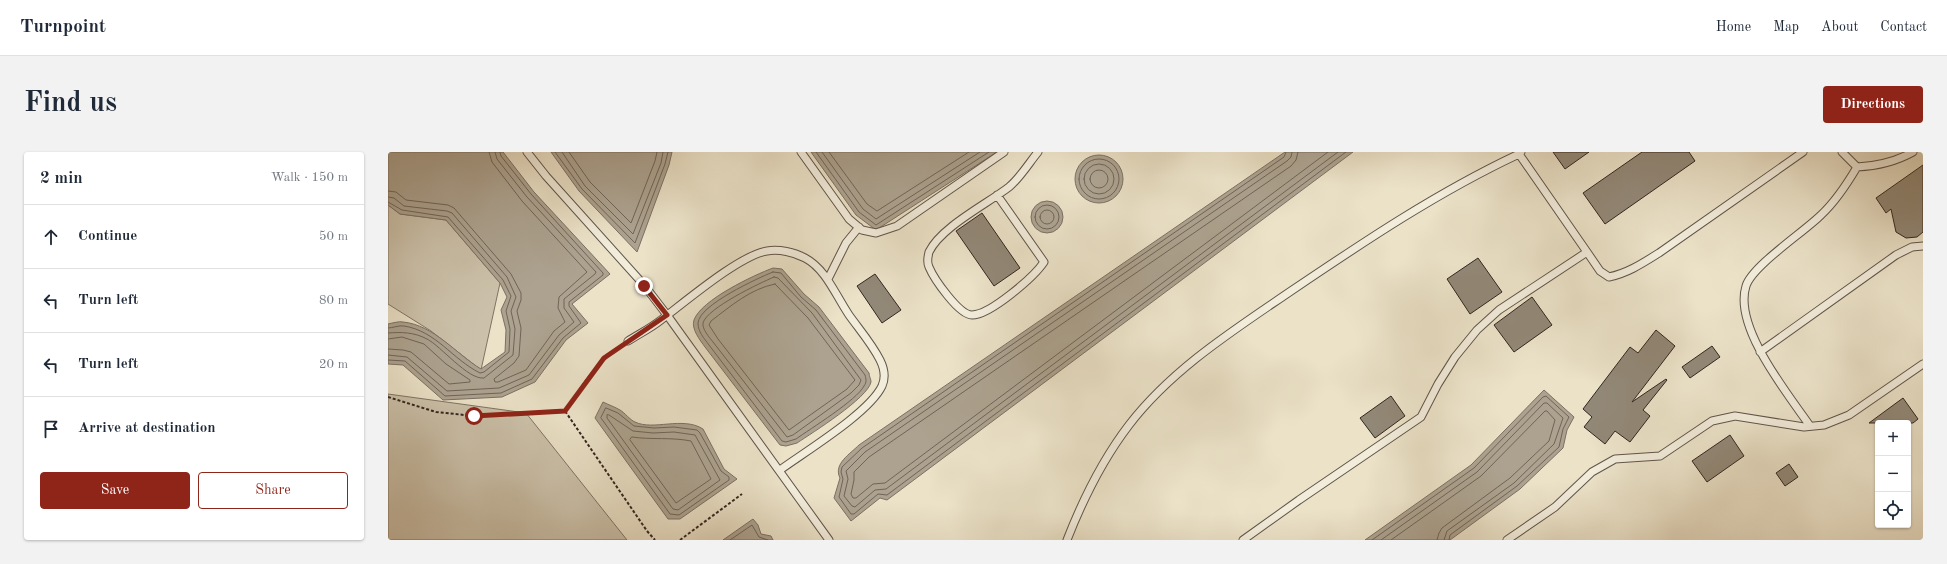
<!DOCTYPE html>
<html lang="en">
<head>
<meta charset="utf-8">
<style>
	:root { --surface:#fff; --page:#f2f2f3; --text:#1f2937; --muted:#747a83; --line:#e0e1e3; --accent:#8f2418 }
	body { margin:0; font-family:"Old Standard TT",serif; background:var(--page); color:var(--text) }
	.controls { position:absolute; right:12px; bottom:12px; display:grid; overflow:hidden; border-radius:4px; box-shadow:0 1px 3px #0004 }
	.controls button { width:36px; height:36px; display:grid; place-items:center; padding:0; border:0; border-bottom:1px solid var(--line); background:var(--surface); color:var(--text); font:20px sans-serif }
	.stop { position:absolute; width:12px; height:12px; margin:-9px; border:3px solid #8f2418; border-radius:50%; background:#fff }
	.stop.end { background:#8f2418; border-color:#fff; box-shadow:0 1px 4px #0008 }
	.list { margin:0; padding:0; list-style:none }
	h2 { display:flex; justify-content:space-between; align-items:center; height:52px; margin:0; padding:0 16px; font-size:17px }
	h2 small { font-size:13px; font-weight:400; color:var(--muted) }
	.list li { display:grid; grid-template-columns:26px 1fr auto; gap:12px; align-items:center; box-sizing:border-box; height:64px; padding:0 16px; border-top:1px solid var(--line) }
	.list b { display:block; font-size:15px; white-space:nowrap }
	.list em { font-size:13px; font-style:normal; color:var(--muted) }
	.actions { display:flex; gap:8px; padding:12px 16px }
	.actions a { flex:1; padding:9px 0; border:1px solid var(--accent); border-radius:4px; text-align:center; font-size:14px; color:var(--accent) }
	.actions .main { background:var(--accent); color:#fff }
	.icon { flex:none; width:22px; height:22px; fill:none; stroke:currentColor; stroke-width:2; stroke-linecap:round; stroke-linejoin:round }
	.map { position:relative; flex:none; width:1535px; height:388px; overflow:hidden; border-radius:4px }
	header { display:flex; align-items:center; gap:24px; box-sizing:border-box; height:56px; padding:0 20px; background:var(--surface); border-bottom:1px solid var(--line) }
	header strong { font-size:19px }
	nav { display:flex; gap:22px; margin-inline-start:auto; font-size:14px }
	.intro { display:flex; align-items:center; justify-content:space-between; box-sizing:border-box; height:96px; padding:0 24px }
	h1 { margin:0; font-size:28px }
	.button { padding:10px 18px; border-radius:4px; background:var(--accent); color:#fff; font-size:14px; font-weight:700 }
	main { display:flex; gap:24px; padding:0 24px }
	aside { flex:1; background:var(--surface); border-radius:4px; box-shadow:0 1px 3px #0004 }
	.map>svg:first-child { display:block }
</style>
</head>
<body>
<header>
<strong>Turnpoint</strong>
<nav><a>Home</a><a>Map</a><a>About</a><a>Contact</a></nav>
</header>
<div class="intro"><h1>Find us</h1><a class="button">Directions</a></div>
<main>
<aside>
<h2>2 min<small>Walk · 150 m</small></h2>
<ul class="list">
<li><svg class="icon" aria-label="ahead" viewBox="0 0 24 24"><path d="M12 20V5M6 11l6-6 6 6"/></svg><div><b>Continue</b></div><em>50 m</em></li>
<li><svg class="icon" aria-label="left" viewBox="0 0 24 24"><path d="M17 20v-9H6M10 6l-5 5 5 5"/></svg><div><b>Turn left</b></div><em>80 m</em></li>
<li><svg class="icon" aria-label="left" viewBox="0 0 24 24"><path d="M17 20v-9H6M10 6l-5 5 5 5"/></svg><div><b>Turn left</b></div><em>20 m</em></li>
<li><svg class="icon" aria-label="arrive" viewBox="0 0 24 24"><path d="M6 21V4h12l-3 4 3 4H6"/></svg><div><b>Arrive at destination</b></div></li>
</ul>
<div class="actions"><a class="main">Save</a><a>Share</a></div>
</aside>
<div class="map">
<svg width="1535" height="388" viewBox="0 0 1535 388">
	<rect width="100%" height="100%" fill="#ebe2c8"/>
	<filter id="stains"><feTurbulence type="fractalNoise" baseFrequency=".005" numOctaves="4"/><feColorMatrix values="0 0 0 0 .2 0 0 0 0 .09 0 0 0 0 .02 0 0 0 .5 -.17"/></filter>
	<radialGradient id="worn" r=".72"><stop offset=".6" stop-color="#630" stop-opacity="0"/><stop offset="1" stop-color="#630" stop-opacity=".3"/></radialGradient>
	<!-- green -->
	<path fill="#ccc2ab" stroke="#7f7466" d="M0,53L12,62L58,68L112,131L93,218L43,179L0,152Z
		M0,242L138,261L239,388H0Z"/>
	<!-- water -->
	<path fill="#aca28f" stroke="#7b7063" d="M0,0H115L146,40L222,122L184,152L200,171L178,188L147,230L114,245L55,248L15,213L0,212V172C5,171 11,169 15,170C46,173 68,202 93,217L117,200L118,178L113,158L119,145L112,131L58,68L12,62L0,53Z
		M163,0H284L281,13L249,100L191,39Z
		M423,0H609L488,78L468,63Z
		M897,0H965L499,348L492,346L463,369L446,346L452,326C445,312 462,302 471,293Z
		M687 27a24 24 0 1 1 48 0a24 24 0 1 1-48 0Z
		M643 65a16 16 0 1 1 32 0a16 16 0 1 1-32 0Z
		M385,116L394,117L416,142L431,155L481,221C481,224 483,227 483,230C480,246 424,281 409,291L398,294L392,293L317,195C312,188 303,177 306,168C313,148 366,123 385,116Z
		M1156,238L1186,265L1179,278L1175,296L1132,337L1062,388H977L1083,313Z
		M215,250C221,253 227,255 232,258C237,261 242,268 247,270C265,279 295,264 315,277L336,317L349,327L292,367H280L207,266Z
		M365,367L370,373L373,382L383,384L385,388H335Z"/>
	<g fill="none" stroke-linecap="round" stroke-linejoin="round">
		<!-- shore -->
		<path stroke="#6f6458" stroke-width="1" d="M167,0L194,37L247,91L277,12L280,0
			M174,0L197,34L245,82L273,11L275,0
			M181,0L202,30L243,71L267,9L269,0
			M428,0L471,60L488,73L601,0
			M434,0L475,57L488,67L592,0
			M441,0L479,52L489,59L581,0
			M898,0L896,5L474,296L454,315L453,320L455,327L451,345L463,362H466L490,342L499,343L958,0
			M904,0L903,5L899,9L477,300L458,319L460,327L456,344L464,354L467,355L487,338L498,337L950,0
			M910,0L908,8L903,14L481,305L466,320V328L463,342L465,346H468L485,332L497,331L940,0
			M691 27a20 20 0 1 1 40 0a20 20 0 1 1-40 0Z
			M696 27a15 15 0 1 1 30 0a15 15 0 1 1-30 0Z
			M702 27a9 9 0 1 1 18 0a9 9 0 1 1-18 0Z
			M0,39L8,40L18,48L60,53L66,56L123,122L133,141V148L129,159L133,176L131,204L126,211L106,227L107,230H110L138,218L166,179L177,170L170,156L171,145L199,120L134,49L104,10L101,0
			M0,45L6,46L16,54L59,59L64,61L119,125L128,145L123,159L127,177L125,203L96,226C80,228 53,194 39,187C26,180 13,180 0,181
			M0,50L14,58L60,65L115,128L123,144L118,159L122,177L121,200L96,220L92,221C64,207 48,179 16,174C11,173 5,176 0,176
			M647 65a12 12 0 1 1 24 0a12 12 0 1 1-24 0Z
			M652 65a7 7 0 1 1 14 0a7 7 0 1 1-14 0Z
			M385,120L393,121L413,145L428,158L477,223C478,227 479,230 476,234C469,248 422,277 408,287L398,290L394,289L321,193C316,186 310,180 310,171C311,153 370,126 385,120Z
			M386,125L390,126L424,161L473,228L471,233L463,241L405,283L399,285L325,190C321,185 314,177 315,171C319,156 372,131 386,125Z
			M387,132L420,166L467,228L459,237L401,278L330,187L321,173L323,169C343,154 362,137 387,132Z
			M0,187L14,185L36,192L58,212L82,228V230L61,232L23,200L15,198L0,197
			M0,203L19,205L59,239L111,236L141,223L171,183L186,170L176,156V147L207,122L208,120L139,45L109,7L107,0
			M0,208L17,209L57,244L113,241L144,227L175,186L193,171L181,154V150L215,123V121L143,42L113,4L112,0
			M218,256L230,261L246,274L266,276L286,275L309,278L312,281L333,319L341,325V328L291,363L282,362L213,266Z
			M221,263L245,279L265,281L286,280L307,283L332,328L290,358L285,357L219,266V263Z
			M244,285C264,288 283,285 303,289L323,327L288,351L242,288Z
			M342,388L364,373L371,385L380,388
			M984,388L1086,316L1155,245L1158,244L1181,265L1175,277L1171,295L1129,334L1062,383L1061,388
			M993,388L1089,320L1156,251H1159L1175,266L1166,292L1126,331L1059,379L1056,388
			M1003,388L1093,324L1157,259H1159L1167,268L1161,289L1122,326L1054,376L1051,381L1049,388"/>
	</g>
	<!-- building -->
	<path fill="#928877" stroke="#322620" d="M1165,0H1201L1177,17Z
		M1254,0H1301L1307,9L1217,72L1195,41Z
		M1535,13V80L1529,85L1518,86L1508,80L1503,57L1498,61L1488,46Z
		M594,61L632,116L606,134L568,79Z
		M1090,106L1114,140L1082,162L1059,127Z
		M487,122L513,158L494,171L469,134Z
		M1144,145L1164,173L1126,200L1106,173Z
		M1268,178L1287,194L1244,250L1278,227L1279,228L1255,258L1262,264L1242,290L1227,279L1217,292L1196,275L1204,265L1195,257L1242,195L1250,201Z
		M1324,194L1332,205L1302,226L1294,215Z
		M1003,244L1017,264L987,286L972,266Z
		M1515,246L1530,267L1525,271H1481Z
		M1342,283L1356,304L1319,330L1304,309Z
		M1401,312L1410,325L1397,334L1388,321Z"/>
	<g fill="none" stroke-linecap="round" stroke-linejoin="round">
		<!-- service casing -->
		<g stroke="#60554a" stroke-width="9">
			<path id="service" d="M139,0L158,24L256,133L279,163L441,388
				M413,0L461,67L474,78L488,81L509,74L616,0
				M1133,0L1131,2L1199,100
				M1454,0L1469,15C1490,14 1507,10 1525,0
				M609,43L656,110C646,125 602,163 584,163C571,163 546,127 541,115C539,111 540,104 541,100C553,75 599,52 621,35C632,26 641,11 650,0
				M440,127L458,91L471,75
				M240,189C251,182 263,176 273,168C297,150 352,103 379,99C391,97 406,100 417,106C438,117 448,144 461,163C471,177 484,192 492,208C496,216 498,225 494,234C481,261 418,299 392,318
				M1372,200L1508,103L1524,95L1535,94
				M1422,274C1400,242 1345,175 1358,134C1364,114 1416,80 1433,63C1448,49 1459,32 1469,15
				M679,388C695,347 715,307 741,273C784,217 846,178 903,139C977,89 1050,40 1131,2
				M855,388L911,348L1033,265L1050,232L1067,205L1089,178L1111,158L1199,100L1212,119L1221,125C1240,121 1255,111 1271,101L1415,0
				M1119,388L1167,355L1204,320L1227,307L1272,304L1324,269L1347,264L1416,275L1436,273L1461,263L1535,212"/>
		</g>
		<!-- path -->
		<path stroke="#322620" stroke-width="2" stroke-dasharray="3 2" stroke-linecap="butt" d="M0,245L48,260L86,264L177,259L259,379L267,388
			M177,259C195,233 206,213 233,194
			M292,388L354,342"/>
		<!-- service -->
		<use href="#service" stroke="#f2ecdb" stroke-width="7"/>
	</g>
	<g fill="none" stroke-linecap="round" stroke-linejoin="round">
		<!-- route -->
		<path stroke="#8f2418" stroke-width="5" d="M86,264L177,259L216,206L279,163L256,134"/>
	</g>
	<rect width="100%" height="100%" filter="url(#stains)"/>
	<rect width="100%" height="100%" fill="url(#worn)"/>
</svg>
<div class="controls">
<button>+</button>
<button>−</button>
<button><svg class="icon" aria-label="locate" viewBox="0 0 24 24"><circle cx="12" cy="12" r="6"/><path d="M12 2v4M12 18v4M2 12h4M18 12h4"/></svg></button>
</div>
<div class="stop" style="left:86px;top:264px"></div>
<div class="stop end" style="left:256px;top:134px"></div>
</div>
</main>
</body>
</html>
